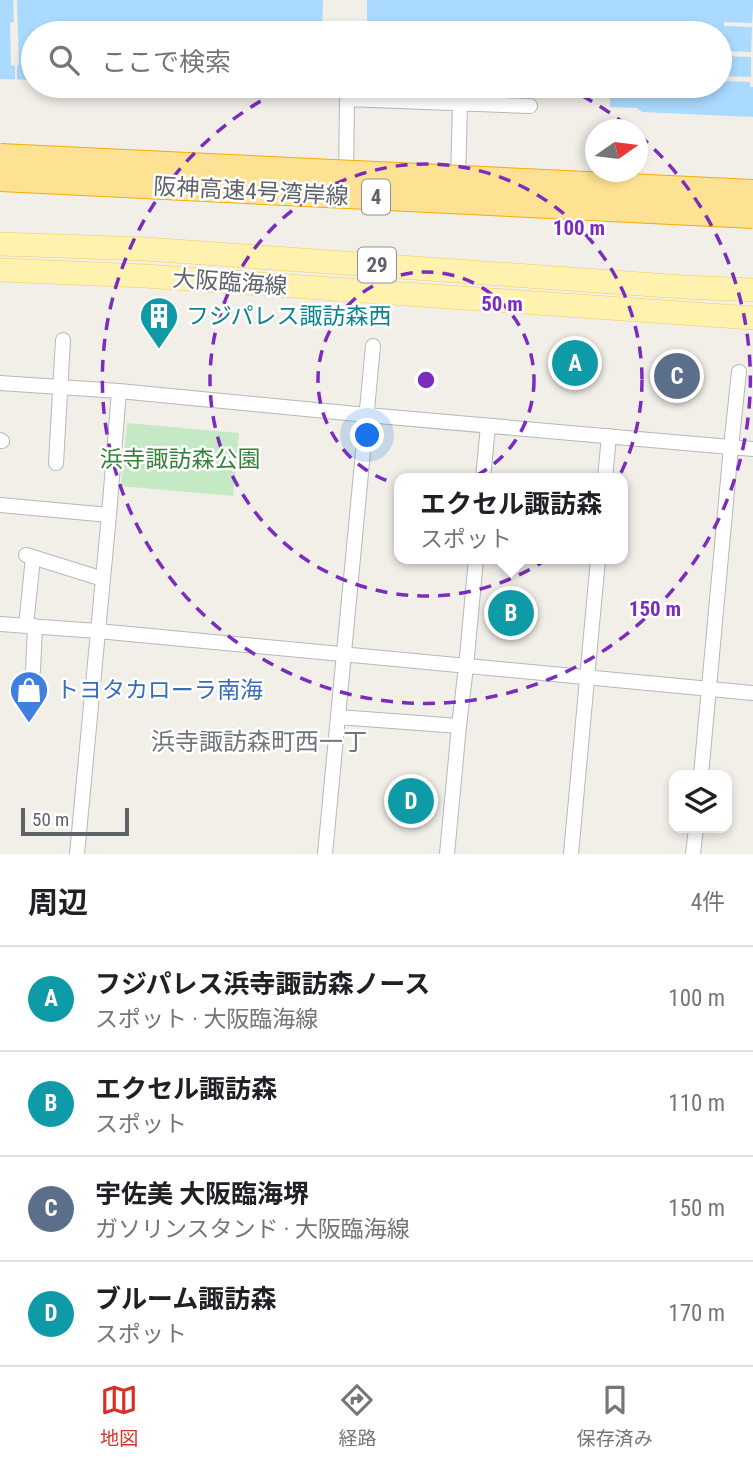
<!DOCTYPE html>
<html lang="ja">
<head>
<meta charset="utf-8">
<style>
	:root { --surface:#fff; --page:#f6f6f6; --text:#202124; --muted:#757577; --line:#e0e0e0; --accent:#d93025 }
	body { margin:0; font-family:"Roboto Condensed","Noto Sans JP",sans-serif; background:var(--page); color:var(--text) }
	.controls { position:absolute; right:21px; bottom:21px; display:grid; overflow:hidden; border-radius:14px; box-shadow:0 4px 10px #0003 }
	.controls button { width:63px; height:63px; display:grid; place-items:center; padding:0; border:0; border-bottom:2px solid var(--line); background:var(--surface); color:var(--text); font:35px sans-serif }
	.compass { position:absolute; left:585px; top:119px; width:63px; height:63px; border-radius:50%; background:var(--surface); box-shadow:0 4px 10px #0003; rotate:76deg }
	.scale { position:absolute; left:21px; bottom:18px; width:108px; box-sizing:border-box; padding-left:7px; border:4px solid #5f6368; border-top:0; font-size:19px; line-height:24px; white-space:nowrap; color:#5f6368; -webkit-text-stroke:5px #fff; paint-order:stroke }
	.you { position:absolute; left:368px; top:436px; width:24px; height:24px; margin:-18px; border:5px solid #fff; border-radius:50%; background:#1a73e8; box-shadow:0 0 0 10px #1a73e833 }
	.badge { display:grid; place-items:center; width:46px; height:46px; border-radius:50%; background:var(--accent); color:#fff; font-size:23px; font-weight:700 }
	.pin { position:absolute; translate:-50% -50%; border:4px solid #fff; box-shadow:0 2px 7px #0006 }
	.popup { position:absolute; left:394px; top:473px; width:234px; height:91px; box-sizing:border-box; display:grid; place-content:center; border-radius:14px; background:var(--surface); filter:drop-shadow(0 2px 5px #0005); font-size:23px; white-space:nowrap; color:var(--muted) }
	.popup b { font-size:26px; color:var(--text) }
	.popup::after { content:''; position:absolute; left:50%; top:100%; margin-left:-14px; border:14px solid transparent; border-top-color:var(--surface) }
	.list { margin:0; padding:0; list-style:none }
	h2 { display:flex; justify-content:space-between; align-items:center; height:91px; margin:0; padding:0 28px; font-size:30px }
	h2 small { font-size:23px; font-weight:400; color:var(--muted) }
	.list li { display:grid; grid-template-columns:46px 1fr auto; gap:21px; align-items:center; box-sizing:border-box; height:105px; padding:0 28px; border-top:2px solid var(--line) }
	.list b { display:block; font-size:26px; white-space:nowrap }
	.list p { margin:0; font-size:23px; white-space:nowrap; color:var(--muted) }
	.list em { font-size:23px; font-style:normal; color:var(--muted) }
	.icon { flex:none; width:38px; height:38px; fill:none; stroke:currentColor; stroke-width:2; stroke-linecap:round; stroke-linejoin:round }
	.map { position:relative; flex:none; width:753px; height:854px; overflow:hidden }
	.search { position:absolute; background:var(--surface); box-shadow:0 4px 10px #0003; left:21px; right:21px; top:21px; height:77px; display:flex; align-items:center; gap:18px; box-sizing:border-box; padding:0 24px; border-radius:38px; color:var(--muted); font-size:26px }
	.sheet { height:511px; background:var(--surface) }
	nav { display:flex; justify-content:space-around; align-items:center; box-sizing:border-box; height:98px; border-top:2px solid var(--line); background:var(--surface); font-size:19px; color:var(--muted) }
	nav a { display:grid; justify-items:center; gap:4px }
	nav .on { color:var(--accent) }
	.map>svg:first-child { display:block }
</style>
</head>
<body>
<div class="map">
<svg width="753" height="854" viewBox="0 0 753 854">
	<rect width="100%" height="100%" fill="#f1efe8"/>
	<!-- green -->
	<path fill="#c5e8c5" d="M127,423L239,433L233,496L121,486Z"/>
	<!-- water -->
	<path fill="#aadaff" d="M0,0H323L322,33H33V80L0,79Z
		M367,0H753V117L642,112L637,108L610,107L611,86H720V33H367Z
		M168,86H325V96L295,95L294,91Z"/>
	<!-- pier -->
	<path fill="#f1efe8" d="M13,0H17L19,65L17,66V80H15V66L11,65L10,23L14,22Z
		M753,6V87H750V82L723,81V76L751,77V57L724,56V51L751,52L752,27L724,26V22L752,23Z"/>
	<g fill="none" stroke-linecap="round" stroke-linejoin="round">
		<!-- minor casing -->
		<g stroke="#b5b8bc" stroke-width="16">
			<path id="minor" d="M346,177L347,99L530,106
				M458,182L460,103
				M0,383L119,391L367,415L753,449
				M0,440L2,441
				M56,463L63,340
				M483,478L488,426
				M605,478L609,436
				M0,505L109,515
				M26,555L103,579
				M0,624L98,631L753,693
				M26,626L33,557
				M33,671L35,626
				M338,717L459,726L466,667L476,559
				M701,775L731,447L739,372
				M77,854L109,515L119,391
				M325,854L373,346
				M447,854L459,726
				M571,854L598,559
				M693,854L696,828"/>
		</g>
		<!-- primary casing -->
		<g stroke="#f2c960" stroke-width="24">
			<path id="primary" d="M0,244L146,249L683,287L753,290
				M0,270L145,276L753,318"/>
		</g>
		<!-- minor -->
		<use href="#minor" stroke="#fff" stroke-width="14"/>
		<!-- primary -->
		<use href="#primary" stroke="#fff2af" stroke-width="23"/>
		<!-- motorway-bridge casing -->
		<g stroke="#f9ab00" stroke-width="28" stroke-linecap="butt">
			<path id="motorway-bridge" d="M0,157L753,193
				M0,178L753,215"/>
		</g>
		<!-- motorway-bridge -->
		<use href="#motorway-bridge" stroke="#fde293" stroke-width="26"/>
	</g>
	<!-- distance rings -->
	<g fill="none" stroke="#7b2cbf" stroke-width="3.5" stroke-dasharray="12 9">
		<circle cx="426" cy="380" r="108"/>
		<circle cx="426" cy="380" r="216"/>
		<path d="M563 86A324 324 0 0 1 630 128M639 135A324 324 0 1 1 289 86"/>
	</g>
	<!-- icons -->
	<defs>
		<g id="building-pin" transform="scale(2.0125)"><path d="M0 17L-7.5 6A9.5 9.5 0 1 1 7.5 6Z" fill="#0f9aa8" stroke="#fff"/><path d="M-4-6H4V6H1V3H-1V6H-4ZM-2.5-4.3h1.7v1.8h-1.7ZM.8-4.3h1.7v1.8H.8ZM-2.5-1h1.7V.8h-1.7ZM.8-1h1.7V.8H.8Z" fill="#fff"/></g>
		<g id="shop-pin" transform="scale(2.0125)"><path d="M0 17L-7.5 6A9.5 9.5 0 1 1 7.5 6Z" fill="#3f7fe0" stroke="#fff"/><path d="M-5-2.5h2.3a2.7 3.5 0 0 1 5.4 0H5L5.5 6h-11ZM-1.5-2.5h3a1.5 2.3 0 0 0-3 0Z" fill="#fff"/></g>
	</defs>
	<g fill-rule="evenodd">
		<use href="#building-pin" x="159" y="316"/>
		<use href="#shop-pin" x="29" y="690"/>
	</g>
	<g text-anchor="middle" stroke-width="5" stroke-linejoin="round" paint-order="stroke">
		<!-- shield labels -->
		<g fill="#fff" stroke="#8f9295" stroke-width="2">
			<rect x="362" y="179.5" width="28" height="35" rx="5"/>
			<rect x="358" y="247.5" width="38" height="35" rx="5"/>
		</g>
		<g font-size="21" font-weight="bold" fill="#5f6368">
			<text x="376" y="204">4</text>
			<text x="377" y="272">29</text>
		</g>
		<!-- street labels -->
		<g font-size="23" fill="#5f6368" stroke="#fff">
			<text transform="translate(251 191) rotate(3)" y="8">阪神高速4号湾岸線</text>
			<text transform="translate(230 282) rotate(4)" y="8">大阪臨海線</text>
		</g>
		<!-- culture labels -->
		<g font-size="23" fill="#0d838f" stroke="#fff" text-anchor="start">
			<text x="186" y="324">フジパレス諏訪森西</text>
		</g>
		<!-- park labels -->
		<g font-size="23" fill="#348238" stroke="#fff">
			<text x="180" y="467">浜寺諏訪森公園</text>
		</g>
		<!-- shop labels -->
		<g font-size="23" fill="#366cbe" stroke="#fff" text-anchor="start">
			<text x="56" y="698">トヨタカローラ南海</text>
		</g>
		<!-- neighbourhood labels -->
		<g font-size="24" fill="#70757a" stroke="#fff">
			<text x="259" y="750">浜寺諏訪森町西一丁</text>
		</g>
	</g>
	<circle cx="426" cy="380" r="10" fill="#7b2cbf" stroke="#fff" stroke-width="3.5"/>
	<g font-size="21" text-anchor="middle" font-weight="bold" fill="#7b2cbf" stroke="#fff" stroke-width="5" stroke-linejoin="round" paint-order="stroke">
		<text x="579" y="235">100 m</text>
		<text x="502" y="311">50 m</text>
		<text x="655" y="616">150 m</text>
	</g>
</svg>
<div class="controls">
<button><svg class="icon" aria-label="layers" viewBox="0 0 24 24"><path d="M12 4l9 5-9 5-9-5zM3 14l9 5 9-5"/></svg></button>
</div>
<svg class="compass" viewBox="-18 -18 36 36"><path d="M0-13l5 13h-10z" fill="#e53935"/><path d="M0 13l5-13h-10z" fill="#757577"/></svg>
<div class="scale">50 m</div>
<div class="you"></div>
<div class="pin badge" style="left:575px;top:363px;background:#0f9aa8">A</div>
<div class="pin badge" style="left:511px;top:613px;background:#0f9aa8">B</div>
<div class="popup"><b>エクセル諏訪森</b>スポット</div>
<div class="pin badge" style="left:677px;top:376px;background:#5c6f8a">C</div>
<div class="pin badge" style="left:411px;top:801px;background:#0f9aa8">D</div>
<div class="search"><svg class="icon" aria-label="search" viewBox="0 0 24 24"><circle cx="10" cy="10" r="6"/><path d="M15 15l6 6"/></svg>ここで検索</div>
</div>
<section class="sheet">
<h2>周辺<small>4件</small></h2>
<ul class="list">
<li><span class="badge" style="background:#0f9aa8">A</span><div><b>フジパレス浜寺諏訪森ノース</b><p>スポット · 大阪臨海線</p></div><em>100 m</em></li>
<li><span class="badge" style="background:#0f9aa8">B</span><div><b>エクセル諏訪森</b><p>スポット</p></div><em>110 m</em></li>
<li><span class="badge" style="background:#5c6f8a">C</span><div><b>宇佐美 大阪臨海堺</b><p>ガソリンスタンド · 大阪臨海線</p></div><em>150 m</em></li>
<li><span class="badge" style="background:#0f9aa8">D</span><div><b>ブルーム諏訪森</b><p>スポット</p></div><em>170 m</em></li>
</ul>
</section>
<nav>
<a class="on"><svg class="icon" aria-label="map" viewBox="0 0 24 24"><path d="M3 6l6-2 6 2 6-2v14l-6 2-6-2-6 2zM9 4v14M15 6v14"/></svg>地図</a>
<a><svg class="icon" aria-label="directions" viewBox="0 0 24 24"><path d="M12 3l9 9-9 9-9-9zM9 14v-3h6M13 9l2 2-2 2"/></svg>経路</a>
<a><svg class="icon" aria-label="saved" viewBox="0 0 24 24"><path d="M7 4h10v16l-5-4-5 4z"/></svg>保存済み</a>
</nav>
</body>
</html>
